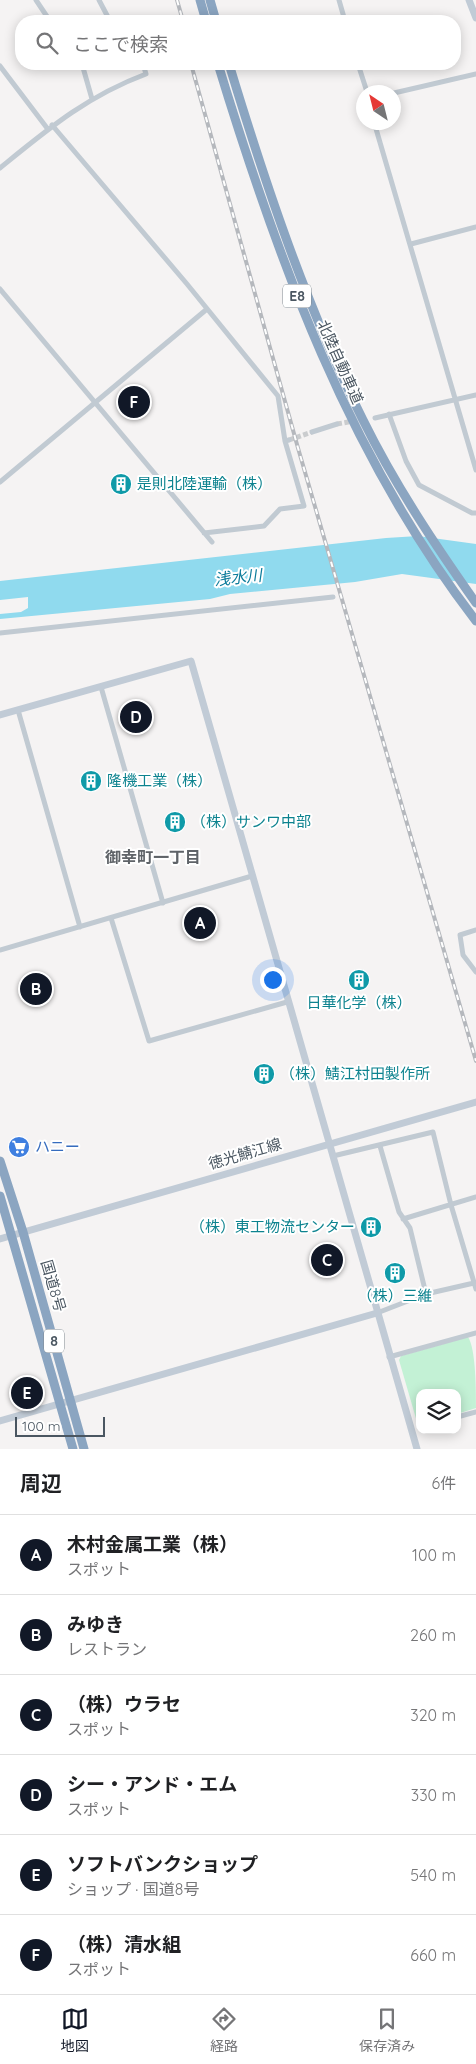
<!DOCTYPE html>
<html lang="ja">
<head>
<meta charset="utf-8">
<style>
	:root { --surface:#fff; --page:#f6f6f6; --text:#202124; --muted:#757577; --line:#e0e0e0; --accent:#111827 }
	body { margin:0; font-family:Quicksand,"Noto Sans JP",sans-serif; background:var(--page); color:var(--text) }
	.controls { position:absolute; right:15px; bottom:15px; display:grid; overflow:hidden; border-radius:10px; box-shadow:0 2px 12px #0003 }
	.controls button { width:45px; height:45px; display:grid; place-items:center; padding:0; border:0; border-bottom:1px solid var(--line); background:var(--surface); color:var(--text); font:25px sans-serif }
	.compass { position:absolute; left:356px; top:85px; width:45px; height:45px; border-radius:50%; background:var(--surface); box-shadow:0 2px 12px #0003; rotate:325deg }
	.scale { position:absolute; left:15px; bottom:12px; width:90px; box-sizing:border-box; padding-left:5px; border:2px solid #4a5661; border-top:0; font-size:14px; line-height:18px; white-space:nowrap; color:#4a5661; -webkit-text-stroke:4px #fff; paint-order:stroke }
	.you { position:absolute; left:272px; top:979px; width:18px; height:18px; margin:-12px; border:4px solid #fff; border-radius:50%; background:#1a73e8; box-shadow:0 0 0 8px #1a73e833 }
	.badge { display:grid; place-items:center; width:32px; height:32px; border-radius:50%; background:var(--accent); color:#fff; font-size:16px; font-weight:700 }
	.pin { position:absolute; translate:-50% -50%; border:2px solid #fff; box-shadow:0 1px 5px #0006 }
	.list { margin:0; padding:0; list-style:none }
	h2 { display:flex; justify-content:space-between; align-items:center; height:65px; margin:0; padding:0 20px; font-size:21px }
	h2 small { font-size:16px; font-weight:400; color:var(--muted) }
	.list li { display:grid; grid-template-columns:32px 1fr auto; gap:15px; align-items:center; box-sizing:border-box; height:80px; padding:0 20px; border-top:1px solid var(--line) }
	.list b { display:block; font-size:19px; white-space:nowrap }
	.list p { margin:0; font-size:16px; white-space:nowrap; color:var(--muted) }
	.list em { font-size:16px; font-style:normal; color:var(--muted) }
	.icon { flex:none; width:28px; height:28px; fill:none; stroke:currentColor; stroke-width:2; stroke-linecap:round; stroke-linejoin:round }
	.map { position:relative; flex:none; width:476px; height:1449px; overflow:hidden }
	.search { position:absolute; background:var(--surface); box-shadow:0 2px 12px #0003; left:15px; right:15px; top:15px; height:55px; display:flex; align-items:center; gap:12px; box-sizing:border-box; padding:0 18px; border-radius:20px; color:var(--muted); font-size:19px }
	.sheet { height:545px; background:var(--surface) }
	nav { display:flex; justify-content:space-around; align-items:center; box-sizing:border-box; height:70px; border-top:1px solid var(--line); background:var(--surface); font-size:14px; color:var(--muted) }
	nav a { display:grid; justify-items:center; gap:2px }
	nav .on { color:var(--accent) }
	.map>svg:first-child { display:block }
</style>
</head>
<body>
<div class="map">
<svg width="476" height="1449" viewBox="0 0 476 1449">
	<rect width="100%" height="100%" fill="#f5f3f3"/>
	<!-- green -->
	<path fill="#c3f1d5" d="M468,1337C476,1349 476,1391 476,1408L457,1414V1393H420V1423L417,1422L399,1360L401,1356Z"/>
	<!-- water -->
	<path fill="#90daee" d="M418,536L476,544V584L402,574L355,582L230,594L210,599L0,619V614L21,612L28,608V597L0,600V581L386,538Z"/>
	<g fill="none" stroke-linecap="round" stroke-linejoin="round">
		<!-- street-tunnel -->
		<path stroke="#caccce" stroke-width="5" stroke-dasharray="5 2.5" stroke-linecap="butt" d="M337,424L354,421
			M289,440L312,432"/>
		<!-- street -->
		<path stroke="#c1cad2" stroke-width="5" d="M36,0L50,21
			M99,0L110,21
			M339,0L345,21
			M82,64L92,99
			M358,64L367,92
			M0,66L47,128
			M394,93L476,74
			M374,122L476,470
			M52,125L187,284L278,396L285,441L289,440
			M0,168C48,129 87,96 146,74L143,64
			M411,244L476,227
			M0,289L212,542
			M389,414L406,461L419,485L472,513H476
			M375,418L476,395
			M312,432L337,424
			M0,482L207,309
			M204,533L264,526L280,509L304,506L285,441
			M0,633L333,597
			M101,687L163,903
			M18,710L80,927
			M111,918L149,1041L287,1002
			M476,930L460,935L463,955L476,972
			M0,950L252,876
			M380,1146L399,1212L410,1228L426,1294
			M333,1156L433,1132L451,1205L476,1289
			M403,1219L476,1197
			M377,1313L426,1294L474,1283
			M389,1357L476,1333
			M457,1417L476,1412"/>
		<!-- secondary -->
		<path stroke="#c1cbd6" stroke-width="7" d="M469,0L476,18
			M0,715L191,661L417,1449
			M0,1239L476,1102
			M0,1421L377,1313"/>
		<!-- highway -->
		<path stroke="#8ba5c1" stroke-width="9" d="M200,0L206,21
			M210,0L216,21
			M218,64C278,261 349,456 476,621
			M229,64C266,186 306,306 363,420C395,485 435,545 476,603
			M0,1161L23,1232L84,1449
			M0,1196L73,1449"/>
		<!-- rail casing -->
		<g stroke="#b5b8bd" stroke-width="4">
			<path id="rail" d="M177,0L183,21
				M191,64L298,448L476,1061"/>
		</g>
		<!-- rail -->
		<use href="#rail" stroke="#fff" stroke-width="2" stroke-dasharray="5.5" stroke-linecap="butt"/>
	</g>
	<!-- icons -->
	<defs>
		<g id="building-disc" transform="scale(1.125)"><circle r="9.5" fill="#0f9aa8" stroke="#fff"/><path d="M-4-6H4V6H1V3H-1V6H-4ZM-2.5-4.3h1.7v1.8h-1.7ZM.8-4.3h1.7v1.8H.8ZM-2.5-1h1.7V.8h-1.7ZM.8-1h1.7V.8H.8Z" fill="#fff"/></g>
		<g id="supermarket-disc" transform="scale(1.125)"><circle r="9.5" fill="#3f7fe0" stroke="#fff"/><path d="M-6-5.5h2.5l.6 2H6L4.5 2H-2.5L-4.4-4H-6ZM-1.5 3.2a1.3 1.3 0 1 0 .1 0ZM3 3.2a1.3 1.3 0 1 0 .1 0Z" fill="#fff"/></g>
	</defs>
	<g fill-rule="evenodd">
		<use href="#building-disc" x="121" y="484"/>
		<use href="#building-disc" x="91" y="781"/>
		<use href="#building-disc" x="175" y="822"/>
		<use href="#building-disc" x="359" y="980"/>
		<use href="#building-disc" x="264" y="1074"/>
		<use href="#supermarket-disc" x="19" y="1147"/>
		<use href="#building-disc" x="371" y="1227"/>
		<use href="#building-disc" x="395" y="1273"/>
	</g>
	<g text-anchor="middle" stroke-width="4" stroke-linejoin="round" paint-order="stroke">
		<!-- shield labels -->
		<g fill="#fff" stroke="#808990" stroke-width="1">
			<rect x="283" y="284.5" width="28" height="23" rx="4"/>
			<rect x="44" y="1329.5" width="20" height="23" rx="4"/>
		</g>
		<g font-size="14" font-weight="bold" fill="#4a5661">
			<text x="297" y="301">E8</text>
			<text x="54" y="1346">8</text>
		</g>
		<!-- street labels -->
		<g font-size="15" fill="#4a5661" stroke="#fff">
			<text transform="translate(340 362) rotate(66)" y="5">北陸自動車道</text>
			<text transform="translate(245 1154) rotate(-16)" y="5">徳光鯖江線</text>
			<text transform="translate(53 1286) rotate(74)" y="5">国道8号</text>
		</g>
		<!-- culture labels -->
		<g font-size="15" fill="#0d838f" stroke="#fff" text-anchor="start">
			<text x="137" y="489">是則北陸運輸（株）</text>
			<text x="107" y="786">隆機工業（株）</text>
			<text x="191" y="827">（株）サンワ中部</text>
			<text x="359" y="1008" text-anchor="middle">日華化学（株）</text>
			<text x="280" y="1079">（株）鯖江村田製作所</text>
			<text x="355" y="1232" text-anchor="end">（株）東工物流センター</text>
			<text x="395" y="1301" text-anchor="middle">（株）三維</text>
		</g>
		<!-- shop labels -->
		<g font-size="15" fill="#366cbe" stroke="#fff" text-anchor="start">
			<text x="35" y="1152">ハニー</text>
		</g>
		<!-- water labels -->
		<g font-size="16" font-style="italic" fill="#0c7c9b" stroke="#fff">
			<text transform="translate(238 577) rotate(-6)" y="6">浅水川</text>
		</g>
		<!-- neighbourhood labels -->
		<g font-size="16" font-weight="bold" fill="#5f6368" stroke="#fff">
			<text x="153" y="863">御幸町一丁目</text>
		</g>
	</g>
</svg>
<div class="controls">
<button><svg class="icon" aria-label="layers" viewBox="0 0 24 24"><path d="M12 4l9 5-9 5-9-5zM3 14l9 5 9-5"/></svg></button>
</div>
<svg class="compass" viewBox="-18 -18 36 36"><path d="M0-13l5 13h-10z" fill="#e53935"/><path d="M0 13l5-13h-10z" fill="#757577"/></svg>
<div class="scale">100 m</div>
<div class="you"></div>
<div class="pin badge" style="left:200px;top:923px">A</div>
<div class="pin badge" style="left:36px;top:989px">B</div>
<div class="pin badge" style="left:327px;top:1260px">C</div>
<div class="pin badge" style="left:136px;top:717px">D</div>
<div class="pin badge" style="left:27px;top:1393px">E</div>
<div class="pin badge" style="left:134px;top:402px">F</div>
<div class="search"><svg class="icon" aria-label="search" viewBox="0 0 24 24"><circle cx="10" cy="10" r="6"/><path d="M15 15l6 6"/></svg>ここで検索</div>
</div>
<section class="sheet">
<h2>周辺<small>6件</small></h2>
<ul class="list">
<li><span class="badge">A</span><div><b>木村金属工業（株）</b><p>スポット</p></div><em>100 m</em></li>
<li><span class="badge">B</span><div><b>みゆき</b><p>レストラン</p></div><em>260 m</em></li>
<li><span class="badge">C</span><div><b>（株）ウラセ</b><p>スポット</p></div><em>320 m</em></li>
<li><span class="badge">D</span><div><b>シー・アンド・エム</b><p>スポット</p></div><em>330 m</em></li>
<li><span class="badge">E</span><div><b>ソフトバンクショップ</b><p>ショップ · 国道8号</p></div><em>540 m</em></li>
<li><span class="badge">F</span><div><b>（株）清水組</b><p>スポット</p></div><em>660 m</em></li>
</ul>
</section>
<nav>
<a class="on"><svg class="icon" aria-label="map" viewBox="0 0 24 24"><path d="M3 6l6-2 6 2 6-2v14l-6 2-6-2-6 2zM9 4v14M15 6v14"/></svg>地図</a>
<a><svg class="icon" aria-label="directions" viewBox="0 0 24 24"><path d="M12 3l9 9-9 9-9-9zM9 14v-3h6M13 9l2 2-2 2"/></svg>経路</a>
<a><svg class="icon" aria-label="saved" viewBox="0 0 24 24"><path d="M7 4h10v16l-5-4-5 4z"/></svg>保存済み</a>
</nav>
</body>
</html>
